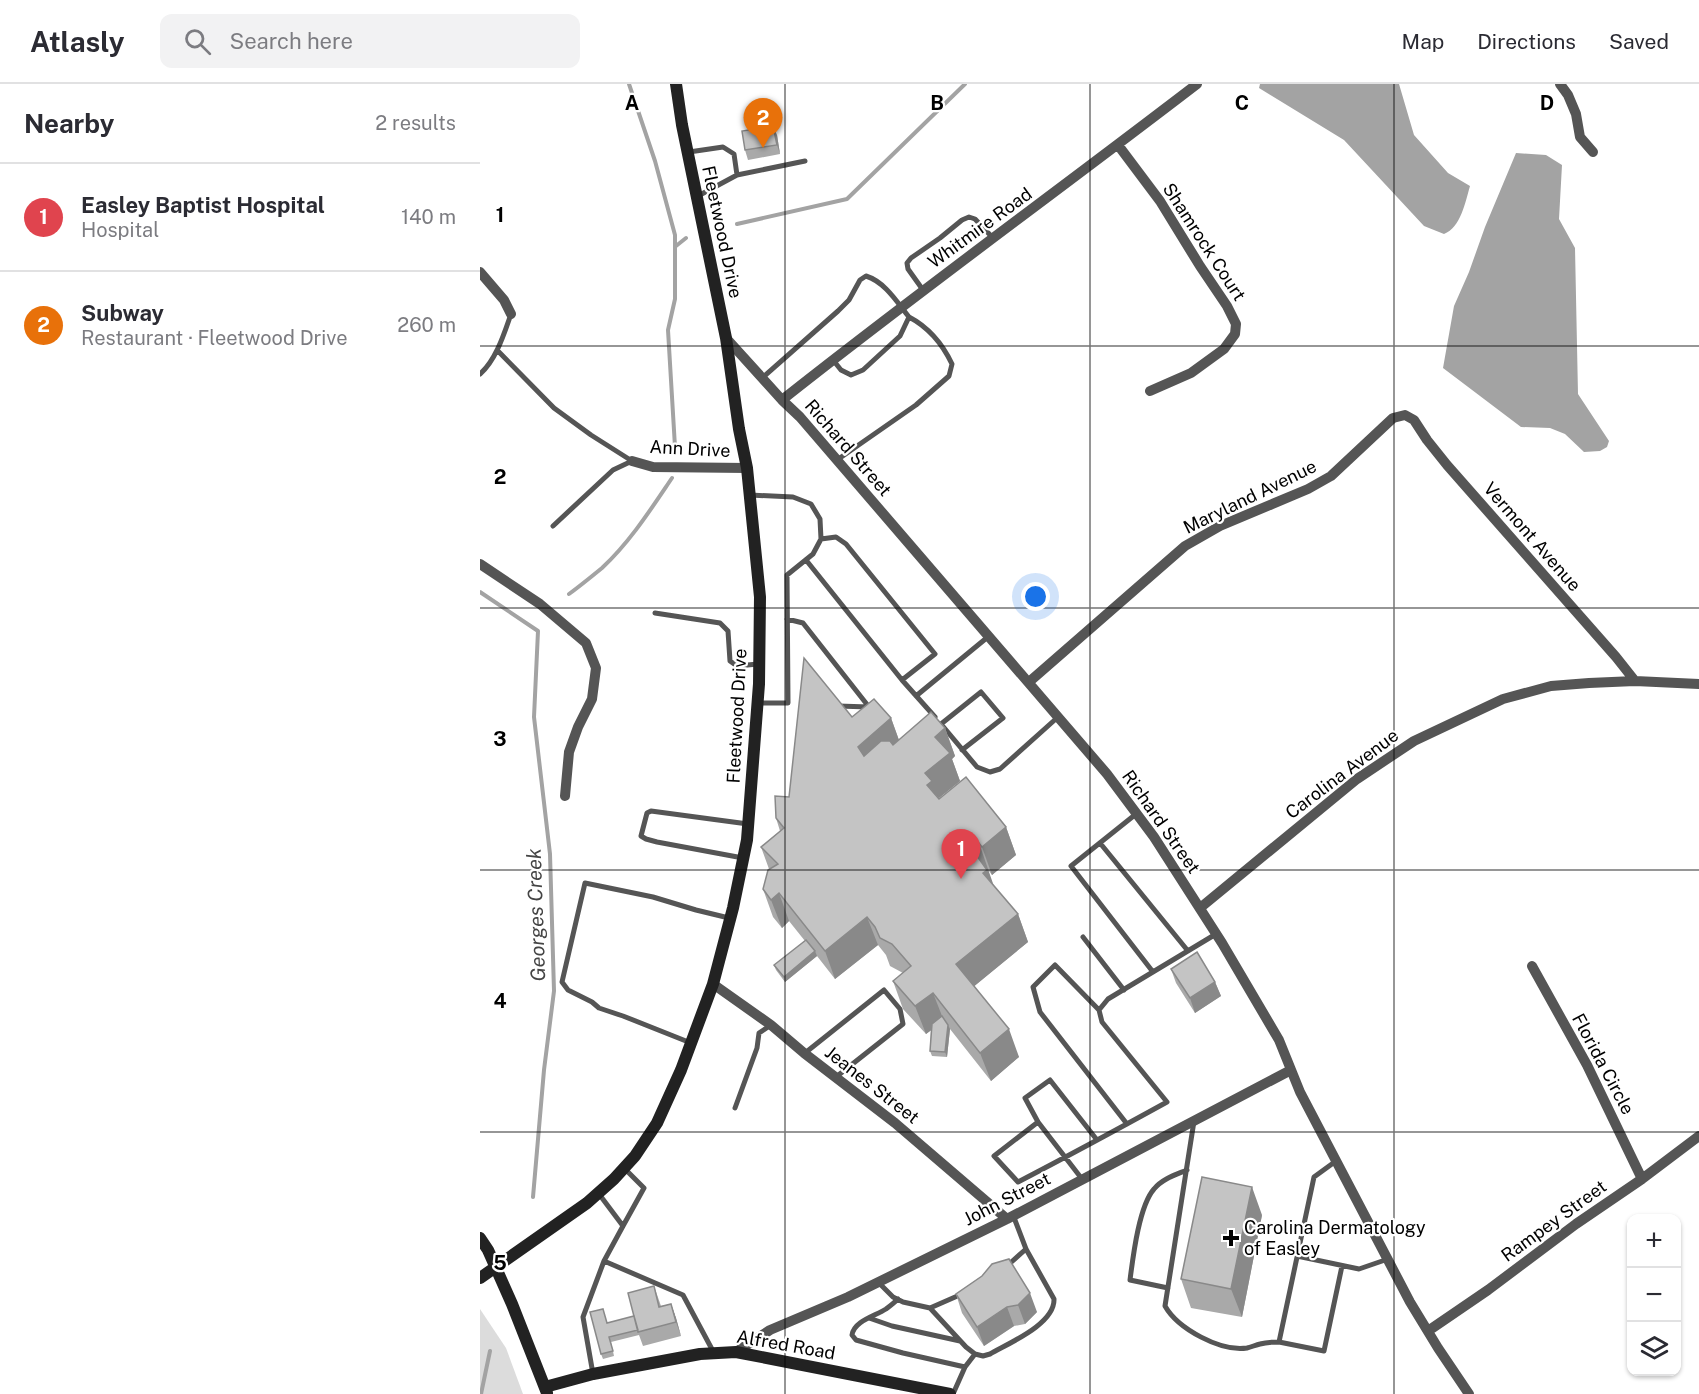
<!DOCTYPE html>
<html lang="en">
<head>
<meta charset="utf-8">
<style>
	:root { --surface:#fff; --page:#f2f2f3; --text:#2b2b33; --muted:#7c7c81; --line:#e1e1e2; --accent:#000 }
	body { margin:0; font-family:"Public Sans",sans-serif; background:var(--page); color:var(--text) }
	.controls { position:absolute; right:18px; bottom:18px; display:grid; overflow:hidden; border-radius:12px; box-shadow:0 2px 4px #0004 }
	.controls button { width:54px; height:54px; display:grid; place-items:center; padding:0; border:0; border-bottom:2px solid var(--line); background:var(--surface); color:var(--text); font:30px sans-serif }
	.you { position:absolute; left:556px; top:513px; width:21px; height:21px; margin:-15px; border:4px solid #fff; border-radius:50%; background:#1a73e8; box-shadow:0 0 0 9px #1a73e833 }
	.badge { display:grid; place-items:center; width:39px; height:39px; border-radius:50%; background:var(--accent); color:#fff; font-size:20px; font-weight:700 }
	.pin { position:absolute; translate:-50% -50px; filter:drop-shadow(0 2px 3px #0008) }
	.pin::after { content:''; position:absolute; top:32px; width:21px; height:18px; background:inherit; clip-path:polygon(0 0,100% 0,50% 100%) }
	.list { margin:0; padding:0; list-style:none }
	h2 { display:flex; justify-content:space-between; align-items:center; height:78px; margin:0; padding:0 24px; font-size:26px }
	h2 small { font-size:20px; font-weight:400; color:var(--muted) }
	.list li { display:grid; grid-template-columns:39px 1fr auto; gap:18px; align-items:center; box-sizing:border-box; height:108px; padding:0 24px; border-top:2px solid var(--line) }
	.list b { display:block; font-size:22px; white-space:nowrap }
	.list p { margin:0; font-size:20px; white-space:nowrap; color:var(--muted) }
	.list em { font-size:20px; font-style:normal; color:var(--muted) }
	.icon { flex:none; width:33px; height:33px; fill:none; stroke:currentColor; stroke-width:2; stroke-linecap:round; stroke-linejoin:round }
	.map { position:relative; flex:none; width:1219px; height:1310px; overflow:hidden }
	header { display:flex; align-items:center; gap:36px; box-sizing:border-box; height:84px; padding:0 30px; background:var(--surface); border-bottom:2px solid var(--line) }
	header strong { font-size:28px }
	nav { display:flex; gap:33px; margin-inline-start:auto; font-size:21px }
	.search { width:420px; height:54px; background:var(--page); display:flex; align-items:center; gap:15px; box-sizing:border-box; padding:0 21px; border-radius:12px; color:var(--muted); font-size:22px }
	main { display:flex }
	aside { flex:1; background:var(--surface) }
	.map>svg:first-child { display:block }
</style>
</head>
<body>
<header>
<strong>Atlasly</strong>
<div class="search"><svg class="icon" aria-label="search" viewBox="0 0 24 24"><circle cx="10" cy="10" r="6"/><path d="M15 15l6 6"/></svg>Search here</div>
<nav><a>Map</a><a>Directions</a><a>Saved</a></nav>
</header>
<main>
<aside>
<h2>Nearby<small>2 results</small></h2>
<ul class="list">
<li><span class="badge" style="background:#e0444e">1</span><div><b>Easley Baptist Hospital</b><p>Hospital</p></div><em>140 m</em></li>
<li><span class="badge" style="background:#e8710a">2</span><div><b>Subway</b><p>Restaurant · Fleetwood Drive</p></div><em>260 m</em></li>
</ul>
</aside>
<div class="map">
<svg width="1219" height="1310" viewBox="0 0 1219 1310">
	<rect width="100%" height="100%" fill="#fff"/>
	<!-- green -->
	<path fill="#dcdcdc" d="M0,1225L26,1264L43,1310H0Z"/>
	<!-- water -->
	<path fill="#a3a3a3" d="M780,0H919L934,51L968,89L990,102C985,119 981,143 964,150L944,142L864,56L779,4Z
		M1036,69L1066,71L1082,81L1079,135L1095,164L1098,310L1129,357L1127,363L1120,367L1104,368L1085,350L1070,344L1041,343L963,284L974,222L989,188L1005,143Z"/>
	<g fill="none" stroke-linecap="round" stroke-linejoin="round">
		<!-- stream -->
		<path stroke="#a3a3a3" stroke-width="4" d="M149,0L175,77L195,151V215L188,246L195,363
			M257,140L367,115L485,0
			M196,162L206,154
			M0,508L58,547L54,633L70,770L74,907L64,986L53,1113
			M89,510C100,502 111,493 122,484C150,458 171,425 192,394
			M1,1310L10,1267"/>
		<!-- lane -->
		<path stroke="#555" stroke-width="5" d="M209,68L243,63L254,70L257,91L218,112
			M257,91L325,77
			M443,206L428,185L427,179L431,174L460,154L482,136L489,133L495,135L513,154
			M17,266L74,324L111,351L152,377
			M0,290C16,276 24,250 31,230
			M282,294L358,227L369,216L380,196L386,192C405,198 417,218 429,233L420,252L383,286L371,291L361,286L353,276
			M357,376L436,321L469,292L472,280C463,261 448,243 429,233
			M270,411L313,413L331,420L340,435L341,455L333,470L307,491L308,619H278
			M73,442L133,386L152,377
			M326,476L422,596L455,570L366,460L356,453L341,455
			M175,529L240,539L248,547L250,577L257,582L278,580
			M307,535L323,539L389,623L358,622
			M422,596L455,633
			M436,612L509,552
			M461,640L497,683L510,688L520,685L578,633
			M461,640L501,608L523,634L482,666
			M656,730L591,782L673,888
			M620,759L708,867
			M263,774L177,758L166,755L161,752L167,729L171,727L268,740
			M603,853L644,906
			M619,926L575,881L553,903L560,928L647,1040
			M211,959L143,932L119,924L112,918L88,906L82,898L105,799L173,813L216,826L249,834
			M325,969L404,906L420,925L423,940L356,993
			M255,1024L277,964L279,949L291,941
			M714,1037L685,1222C698,1245 741,1268 767,1264C771,1263 776,1261 780,1260C787,1258 793,1258 799,1258L834,1093L856,1077
			M558,1038L545,1014L570,996L617,1056
			M602,1095L558,1038L514,1072L538,1098C588,1072 638,1045 687,1018L622,938L619,926L628,915L736,850
			M119,1110L143,1142L124,1177L203,1211L234,1269
			M143,1142L164,1104L144,1084
			M817,1172L879,1185L908,1175
			M528,1181L546,1165
			M398,1198L413,1213L423,1218L450,1224L486,1263L495,1270L503,1272L510,1270C529,1259 575,1240 574,1215L546,1165L533,1131
			M688,1204L650,1196C653,1173 659,1122 674,1105C682,1095 695,1091 707,1086
			M418,1215C414,1219 410,1222 406,1225C395,1232 374,1237 372,1251L376,1256L423,1269L485,1283
			M450,1224L482,1210
			M389,1234L412,1242L480,1257
			M799,1258L844,1267L862,1182
			M113,1290L103,1233L124,1177
			M473,1310L485,1283L495,1270"/>
		<!-- street -->
		<path stroke="#555" stroke-width="10" d="M1080,0L1088,11L1096,30L1100,53L1113,68
			M638,61L680,117L720,182L747,222L756,240L755,250L744,265L711,289L670,307
			M0,188L24,216L31,230
			M246,254L302,316L320,333L627,690L674,753L742,859L799,956L820,1008L930,1218L958,1264L989,1310
			M302,316C438,208 579,106 717,0
			M152,377L173,383L267,384
			M0,480L60,520L106,559L116,584L112,615L98,643L89,668L85,712
			M549,598L705,462L740,442L828,405L851,392L913,334L925,331L934,336L947,356L967,381L1136,573L1155,597
			M720,824L877,695L934,657L1023,615L1071,602L1109,599L1155,597L1219,600
			M1052,882L1107,981L1162,1095
			M233,900L291,941L324,969L415,1039L527,1135
			M948,1247L1008,1206L1096,1140L1162,1095L1219,1052
			M256,1268L290,1246L368,1213L527,1135L811,986"/>
		<!-- secondary -->
		<path stroke="#222" stroke-width="12" d="M0,1154L8,1166L32,1220L67,1309
			M0,1194L107,1119L134,1095L155,1072L177,1039L201,986L233,900L253,824L267,756L279,600L280,513L267,384L259,345L246,254L202,41L196,0
			M65,1303L113,1290L220,1270L256,1268L470,1310"/>
	</g>
	<!-- wall -->
	<path fill="#a9a9a9" d="M297,51L300,70L268,76L265,66Z
		M372,633L411,634L419,656L465,644L475,672L472,675L480,697L459,714L526,743L536,771L512,791L509,787L508,788L512,800L538,830L548,858L494,902L539,973L511,997L470,945L467,973L452,972L450,967L451,946L446,950L423,925L413,897L423,889L410,882L406,871L398,861L355,895L337,872L305,898L296,886L294,881L325,857L309,837L302,844L293,833L283,805L289,785L281,763L300,747L296,734L309,713Z
		M691,885L735,898L741,912L715,929L696,899Z
		M782,1131L762,1233L711,1224L701,1195Z
		M502,1192L557,1228L545,1240L534,1242L504,1262L482,1229L476,1210Z
		M174,1202L181,1222L191,1220L196,1234L201,1252L163,1262L159,1251L131,1258L134,1272L123,1275L121,1270L123,1225L127,1239L154,1232Z"/>
	<!-- shaded-wall -->
	<path fill="#898989" d="M293,42L297,51L300,70L297,61Z
		M411,634L421,662L388,691L378,663Z
		M465,644L475,672L472,675L480,697L459,714L447,701L445,689L455,653Z
		M526,743L536,771L512,791L502,763Z
		M499,759L518,814L514,817L492,765Z
		M299,809L309,837L302,844L291,816Z
		M538,830L548,858L486,909L476,880Z
		M387,833L398,861L355,895L345,867Z
		M335,867L337,872L305,898L304,893Z
		M735,898L741,912L715,929L710,914Z
		M453,909L464,937L446,950L435,922Z
		M468,941L470,945L467,973L465,968Z
		M529,945L539,973L511,997L500,969Z
		M772,1103L782,1131L762,1233L751,1205Z
		M550,1209L557,1228L545,1240L538,1221Z
		M191,1220L196,1234L201,1252L196,1238Z
		M527,1223L534,1242L504,1262L497,1243Z"/>
	<!-- building -->
	<path fill="#c4c4c4" stroke="#898989" stroke-width="1.5" d="M293,42L297,61L265,66L262,47Z
		M324,574L372,633L394,615L411,634L378,663L384,672L401,657H410L413,661L451,628L465,644L455,653L470,669L445,689L452,697L447,701L459,715L486,693L526,743L502,763L499,759L492,765L507,786L503,789L538,830L476,880L529,945L500,969L453,909L435,922L413,897L431,882L412,860L400,854L395,843L387,833L345,867L299,809L291,816L283,805L288,786L298,780L281,763L304,744L296,734L295,712L309,713Z
		M326,856L335,867L304,893L294,881Z
		M717,868L735,898L710,914L691,885Z
		M462,932L468,941L465,968L450,967L452,940Z
		M722,1093L772,1103L751,1205L701,1195Z
		M529,1175L550,1209L538,1221L527,1223L497,1243L476,1210L502,1192L512,1180Z
		M174,1202L179,1223L191,1220L196,1238L158,1248L148,1209Z
		M123,1225L127,1239L154,1232L158,1246L129,1253L133,1267L121,1270L110,1228Z"/>
	<!-- grid -->
	<path fill="none" stroke="#000" stroke-width="1.5" stroke-opacity="0.55" d="M305,0V1310M610,0V1310M914,0V1310M0,262H1219M0,524H1219M0,786H1219M0,1048H1219"/>
	<!-- markers -->
	<path fill="#000" stroke="#fff" stroke-width="2" d="M748 1145h6v6h6v6h-6v6h-6v-6h-6v-6h6z"/>
	<g text-anchor="middle" stroke-width="4.5" stroke-linejoin="round" paint-order="stroke">
		<!-- street labels -->
		<g font-size="18" fill="#000" stroke="#fff">
			<text transform="translate(500 144) rotate(-36)" y="6">Whitmire Road</text>
			<text transform="translate(242 148) rotate(78)" y="6">Fleetwood Drive</text>
			<text transform="translate(724 158) rotate(57)" y="6">Shamrock Court</text>
			<text transform="translate(368 364) rotate(49)" y="6">Richard Street</text>
			<text transform="translate(210 365) rotate(3)" y="6">Ann Drive</text>
			<text transform="translate(770 413) rotate(-26)" y="6">Maryland Avenue</text>
			<text transform="translate(1052 453) rotate(49)" y="6">Vermont Avenue</text>
			<text transform="translate(257 632) rotate(-87)" y="6">Fleetwood Drive</text>
			<text transform="translate(862 690) rotate(-37)" y="6">Carolina Avenue</text>
			<text transform="translate(681 738) rotate(55)" y="6">Richard Street</text>
			<text transform="translate(1123 980) rotate(62)" y="6">Florida Circle</text>
			<text transform="translate(392 1001) rotate(38)" y="6">Jeanes Street</text>
			<text transform="translate(527 1115) rotate(-27)" y="6">John Street</text>
			<text transform="translate(1074 1137) rotate(-36)" y="6">Rampey Street</text>
			<text transform="translate(306 1261) rotate(10)" y="6">Alfred Road</text>
		</g>
		<!-- poi labels -->
		<g font-size="18" fill="#000" stroke="#fff" text-anchor="start">
			<text x="764" y="1150">Carolina Dermatology<tspan x="764" dy="21">of Easley</tspan></text>
		</g>
		<!-- water labels -->
		<g font-size="20" font-style="italic" fill="#444" stroke="#fff">
			<text transform="translate(56 831) rotate(-92)" y="7">Georges Creek</text>
		</g>
	</g>
	<g font-size="20" text-anchor="middle" font-weight="bold" fill="#000" stroke="#fff" stroke-width="4.5" stroke-linejoin="round" paint-order="stroke">
		<text x="152" y="26">A</text>
		<text x="457" y="26">B</text>
		<text x="762" y="26">C</text>
		<text x="1067" y="26">D</text>
		<text x="20" y="138">1</text>
		<text x="20" y="400">2</text>
		<text x="20" y="662">3</text>
		<text x="20" y="924">4</text>
		<text x="20" y="1186">5</text>
	</g>
</svg>
<div class="controls">
<button>+</button>
<button>−</button>
<button><svg class="icon" aria-label="layers" viewBox="0 0 24 24"><path d="M12 4l9 5-9 5-9-5zM3 14l9 5 9-5"/></svg></button>
</div>
<div class="you"></div>
<div class="pin badge" style="left:481px;top:795px;background:#e0444e">1</div>
<div class="pin badge" style="left:283px;top:64px;background:#e8710a">2</div>
</div>
</main>
</body>
</html>
